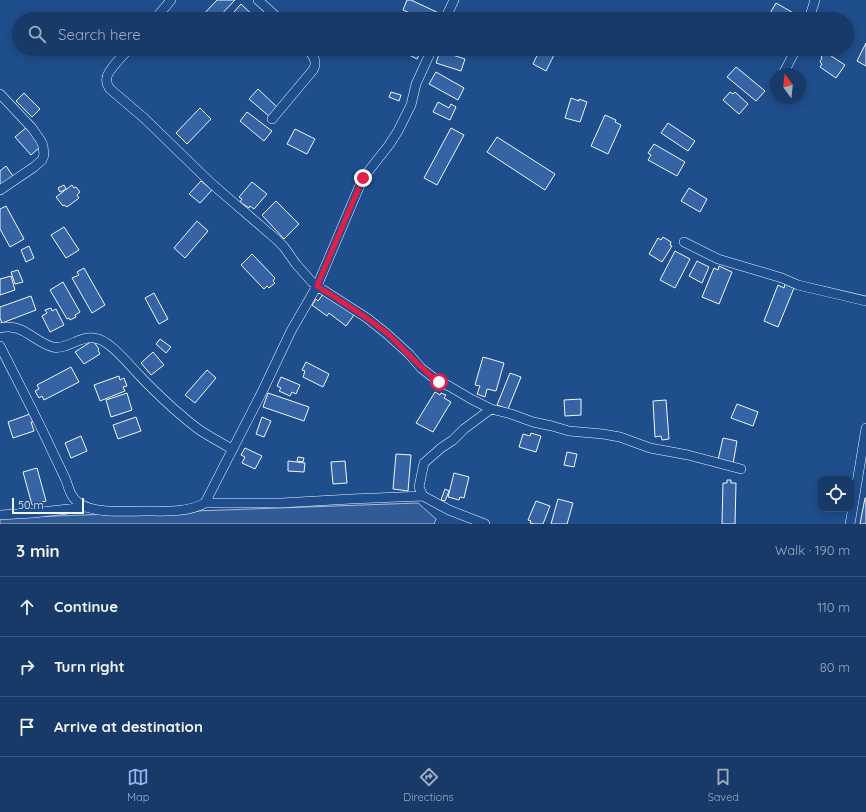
<!DOCTYPE html>
<html lang="en">
<head>
<meta charset="utf-8">
<style>
	:root { --surface:#173a69; --page:#20416f; --text:#f1f3f6; --muted:#9eadc0; --line:#36547d; --accent:#95b2f1 }
	body { margin:0; font-family:Quicksand,sans-serif; background:var(--page); color:var(--text) }
	.controls { position:absolute; right:12px; bottom:12px; display:grid; overflow:hidden; border-radius:8px; box-shadow:0 2px 10px #0003 }
	.controls button { width:36px; height:36px; display:grid; place-items:center; padding:0; border:0; border-bottom:1px solid var(--line); background:var(--surface); color:var(--text); font:20px sans-serif }
	.compass { position:absolute; left:770px; top:68px; width:36px; height:36px; border-radius:50%; background:var(--surface); box-shadow:0 2px 10px #0003; rotate:345deg }
	.scale { position:absolute; left:12px; bottom:10px; width:72px; box-sizing:border-box; padding-left:4px; border:2px solid #f2f6ff; border-top:0; font-size:11px; line-height:14px; white-space:nowrap; color:#f2f6ff; -webkit-text-stroke:3px #1f4e8c; paint-order:stroke }
	.stop { position:absolute; width:12px; height:12px; margin:-9px; border:3px solid #e11d48; border-radius:50%; background:#fff }
	.stop.end { background:#e11d48; border-color:#fff; box-shadow:0 1px 4px #0008 }
	.list { margin:0; padding:0; list-style:none }
	h2 { display:flex; justify-content:space-between; align-items:center; height:52px; margin:0; padding:0 16px; font-size:17px }
	h2 small { font-size:13px; font-weight:400; color:var(--muted) }
	.list li { display:grid; grid-template-columns:26px 1fr auto; gap:12px; align-items:center; box-sizing:border-box; height:60px; padding:0 16px; border-top:1px solid var(--line) }
	.list b { display:block; font-size:15px; white-space:nowrap }
	.list em { font-size:13px; font-style:normal; color:var(--muted) }
	.icon { flex:none; width:22px; height:22px; fill:none; stroke:currentColor; stroke-width:2; stroke-linecap:round; stroke-linejoin:round }
	.map { position:relative; flex:none; width:866px; height:524px; overflow:hidden }
	.search { position:absolute; background:var(--surface); box-shadow:0 2px 10px #0003; left:12px; right:12px; top:12px; height:44px; display:flex; align-items:center; gap:10px; box-sizing:border-box; padding:0 14px; border-radius:22px; color:var(--muted); font-size:15px }
	.sheet { height:232px; background:var(--surface) }
	nav { display:flex; justify-content:space-around; align-items:center; box-sizing:border-box; height:56px; border-top:1px solid var(--line); background:var(--surface); font-size:11px; color:var(--muted) }
	nav a { display:grid; justify-items:center; gap:2px }
	nav .on { color:var(--accent) }
	.map>svg:first-child { display:block }
</style>
</head>
<body>
<div class="map">
<svg width="866" height="524" viewBox="0 0 866 524">
	<rect width="100%" height="100%" fill="#1f4e8c"/>
	<!-- built -->
	<path fill="#305b95" stroke="#a8bbd7" d="M418,503L436,519L434,524H0V518Z"/>
	<!-- building -->
	<path fill="#3563a3" stroke="#f2f6ff" d="M217,0H235L217,19H204L201,17Z
		M407,0H411L441,14L438,19H423L403,10Z
		M776,3L804,19H775L769,15Z
		M241,4L257,19H241L234,12Z
		M866,43V66L857,61Z
		M405,49H422L417,59L403,52Z
		M540,49H557L546,71L533,64Z
		M440,51L465,59L461,71L436,63Z
		M825,52L845,65L836,78L820,67L822,64L820,62L822,58L821,57Z
		M736,67L765,91L756,101L727,77Z
		M436,72L464,88L458,100L429,84Z
		M258,89L278,108L270,117L249,99Z
		M391,92L401,95L399,101L389,97Z
		M730,92L733,94L735,92L748,104L739,114L723,100Z
		M24,93L40,109L32,117L16,101Z
		M571,98L579,101V99L587,102L580,122L565,118Z
		M438,102L449,108L451,104L456,107L450,120L433,112Z
		M200,108L211,119L187,144L176,133Z
		M247,112L272,131L264,141L240,121Z
		M605,115L616,120L615,122L621,125L608,154L591,146Z
		M668,123L695,141L688,151L661,133Z
		M27,127L41,146L31,155L15,137Z
		M451,128L464,135L437,185L424,178Z
		M295,129L315,139L307,154L287,144Z
		M497,137L555,174L545,190L487,152Z
		M654,144L685,162L677,176L648,160L651,155L648,153Z
		M6,166L13,176L1,185L0,184V171Z
		M201,181L212,190L200,203L189,194Z
		M252,182L267,194L254,209L250,206L249,208L240,202L242,199L239,197Z
		M64,185L66,189L60,192L58,188Z
		M72,185L74,188L76,187L80,192L77,195L79,198L67,207L64,205L63,206L56,197Z
		M689,188L707,199L700,212L681,201Z
		M276,201L299,224L284,239L262,215Z
		M6,206L24,239L10,247L0,229V209Z
		M197,221L208,231L185,258L174,248Z
		M64,227L79,250L66,258L51,235Z
		M663,237L671,242L670,245L672,246L662,262L649,254L658,238L661,240Z
		M29,246L34,258L26,262L21,250Z
		M675,251L690,259L675,288L660,280Z
		M252,254L275,278L273,281L275,283L269,288L267,286L264,289L241,265Z
		M697,261L709,267L702,283L689,276Z
		M719,266L732,272L719,304L702,297L714,268L718,270Z
		M84,268L105,305L92,313L72,278L79,275L77,272Z
		M18,270L23,282L15,284L11,272Z
		M11,276L15,290L0,295V279Z
		M63,282L80,312L75,315L76,317L70,320L69,318L67,319L50,290Z
		M785,284L794,288L778,327L764,321L778,285L784,288Z
		M154,293L168,319L159,324L145,298Z
		M324,293L354,315L346,326L329,313L327,316L312,305L316,299L318,301Z
		M31,296L36,310L2,323L0,318V307Z
		M51,308L52,311L56,309L64,325L50,332L42,316L47,313L45,310Z
		M160,339L171,347L166,353L156,344Z
		M92,341L93,343L94,342L99,349L98,350L100,354L84,364L75,352Z
		M153,352L164,365L151,375L141,363Z
		M483,357L504,363L496,391L487,389L485,397L477,394L480,386L475,385Z
		M306,362L329,374L323,387L303,377L305,371L302,370Z
		M71,367L79,382L44,400L42,396L39,398L35,391L39,389L37,385Z
		M207,370L216,378L195,403L185,395Z
		M510,373L521,377L508,409L497,405Z
		M119,376L120,380L124,378L127,386L123,387L125,391L100,401L94,385Z
		M281,377L300,385L296,394L292,392L290,396L279,391L281,388L277,386Z
		M435,392L440,395L441,393L446,395L444,398L451,402L433,432L416,423Z
		M127,393L132,410L111,417L106,400Z
		M268,393L309,407L304,421L263,407Z
		M581,399V415L565,416L564,400Z
		M666,400L669,439L662,440L661,436L655,437L653,401Z
		M737,404L758,412L753,426L731,418Z
		M30,414L33,422H31L34,431L13,438L8,422Z
		M136,417L141,431L118,439L113,425Z
		M262,417L271,421L264,437L256,434Z
		M531,433L541,436L536,452L519,447L523,434L530,436Z
		M81,436L87,451L71,458L65,443Z
		M723,438L737,441L733,464L718,460Z
		M245,448L262,456L255,469L242,463L245,457L241,455Z
		M567,452L577,454L574,467L564,465Z
		M396,454L411,455L408,491L393,489Z
		M298,457L304,458L303,462L297,461Z
		M288,461L305,463L304,472L288,471Z
		M345,461L347,483L333,484L331,462Z
		M37,468L46,501L32,505L23,472Z
		M454,473L469,477L464,498L460,497L459,500L448,497Z
		M727,480H731V483H736L735,524H722L723,483H727Z
		M445,489L449,491L445,501L441,500Z
		M865,498H866V524H860Z
		M558,499L573,503L567,524H551Z
		M536,501L550,506L543,524H534L530,523L531,521L528,520Z"/>
	<g fill="none" stroke-linecap="round" stroke-linejoin="round">
		<!-- minor casing -->
		<g stroke="#f2f6ff" stroke-width="10">
			<path id="minor" d="M258,0L279,19
				M155,19L171,0
				M445,19L454,0
				M809,19L815,0
				M129,49C124,54 108,71 107,77C106,81 107,85 110,89L144,118L212,184L277,240L284,247L296,264L312,282L317,286L367,318L387,334L409,354L421,368L439,382L449,386L471,399L491,409L511,414L533,422L552,426L569,431L603,434L620,437L650,448L688,455L741,469
				M783,74L796,49
				M0,94L32,128L41,141L43,146L44,155L42,160L34,167L0,190
				M272,119L313,70C318,62 313,56 308,49
				M684,242L718,259L782,278L798,285L866,301
				M0,328C22,322 34,342 53,347C67,350 79,336 94,338C109,339 129,365 140,376C151,388 163,399 175,410C185,418 195,428 206,434C214,439 223,444 232,449
				M0,346C18,382 37,418 54,455C58,463 62,472 66,480C69,489 71,498 79,503C93,514 127,511 145,511C164,511 187,513 205,503L263,390L291,331L317,286L363,178L389,145L398,131L411,105L416,84L432,49
				M205,503H281L351,499L423,496
				M0,515L33,513L86,507
				M485,524L449,510L423,496L419,487L424,463L441,448L453,440L464,429L491,409
				M850,524L853,507L866,428"/>
		</g>
		<!-- minor -->
		<use href="#minor" stroke="#1f4e8c" stroke-width="9"/>
	</g>
	<g fill="none" stroke-linecap="round" stroke-linejoin="round">
		<!-- route -->
		<path stroke="#e11d48" stroke-width="5" d="M363,178L317,286C341,301 366,316 388,334C405,350 420,368 439,382"/>
	</g>
</svg>
<div class="controls">
<button><svg class="icon" aria-label="locate" viewBox="0 0 24 24"><circle cx="12" cy="12" r="6"/><path d="M12 2v4M12 18v4M2 12h4M18 12h4"/></svg></button>
</div>
<svg class="compass" viewBox="-18 -18 36 36"><path d="M0-13l5 13h-10z" fill="#e53935"/><path d="M0 13l5-13h-10z" fill="#9eadc0"/></svg>
<div class="scale">50 m</div>
<div class="stop" style="left:439px;top:382px"></div>
<div class="stop end" style="left:363px;top:178px"></div>
<div class="search"><svg class="icon" aria-label="search" viewBox="0 0 24 24"><circle cx="10" cy="10" r="6"/><path d="M15 15l6 6"/></svg>Search here</div>
</div>
<section class="sheet">
<h2>3 min<small>Walk · 190 m</small></h2>
<ul class="list">
<li><svg class="icon" aria-label="ahead" viewBox="0 0 24 24"><path d="M12 20V5M6 11l6-6 6 6"/></svg><div><b>Continue</b></div><em>110 m</em></li>
<li><svg class="icon" aria-label="right" viewBox="0 0 24 24"><path d="M7 20v-9h11M14 6l5 5-5 5"/></svg><div><b>Turn right</b></div><em>80 m</em></li>
<li><svg class="icon" aria-label="arrive" viewBox="0 0 24 24"><path d="M6 21V4h12l-3 4 3 4H6"/></svg><div><b>Arrive at destination</b></div></li>
</ul>
</section>
<nav>
<a class="on"><svg class="icon" aria-label="map" viewBox="0 0 24 24"><path d="M3 6l6-2 6 2 6-2v14l-6 2-6-2-6 2zM9 4v14M15 6v14"/></svg>Map</a>
<a><svg class="icon" aria-label="directions" viewBox="0 0 24 24"><path d="M12 3l9 9-9 9-9-9zM9 14v-3h6M13 9l2 2-2 2"/></svg>Directions</a>
<a><svg class="icon" aria-label="saved" viewBox="0 0 24 24"><path d="M7 4h10v16l-5-4-5 4z"/></svg>Saved</a>
</nav>
</body>
</html>
